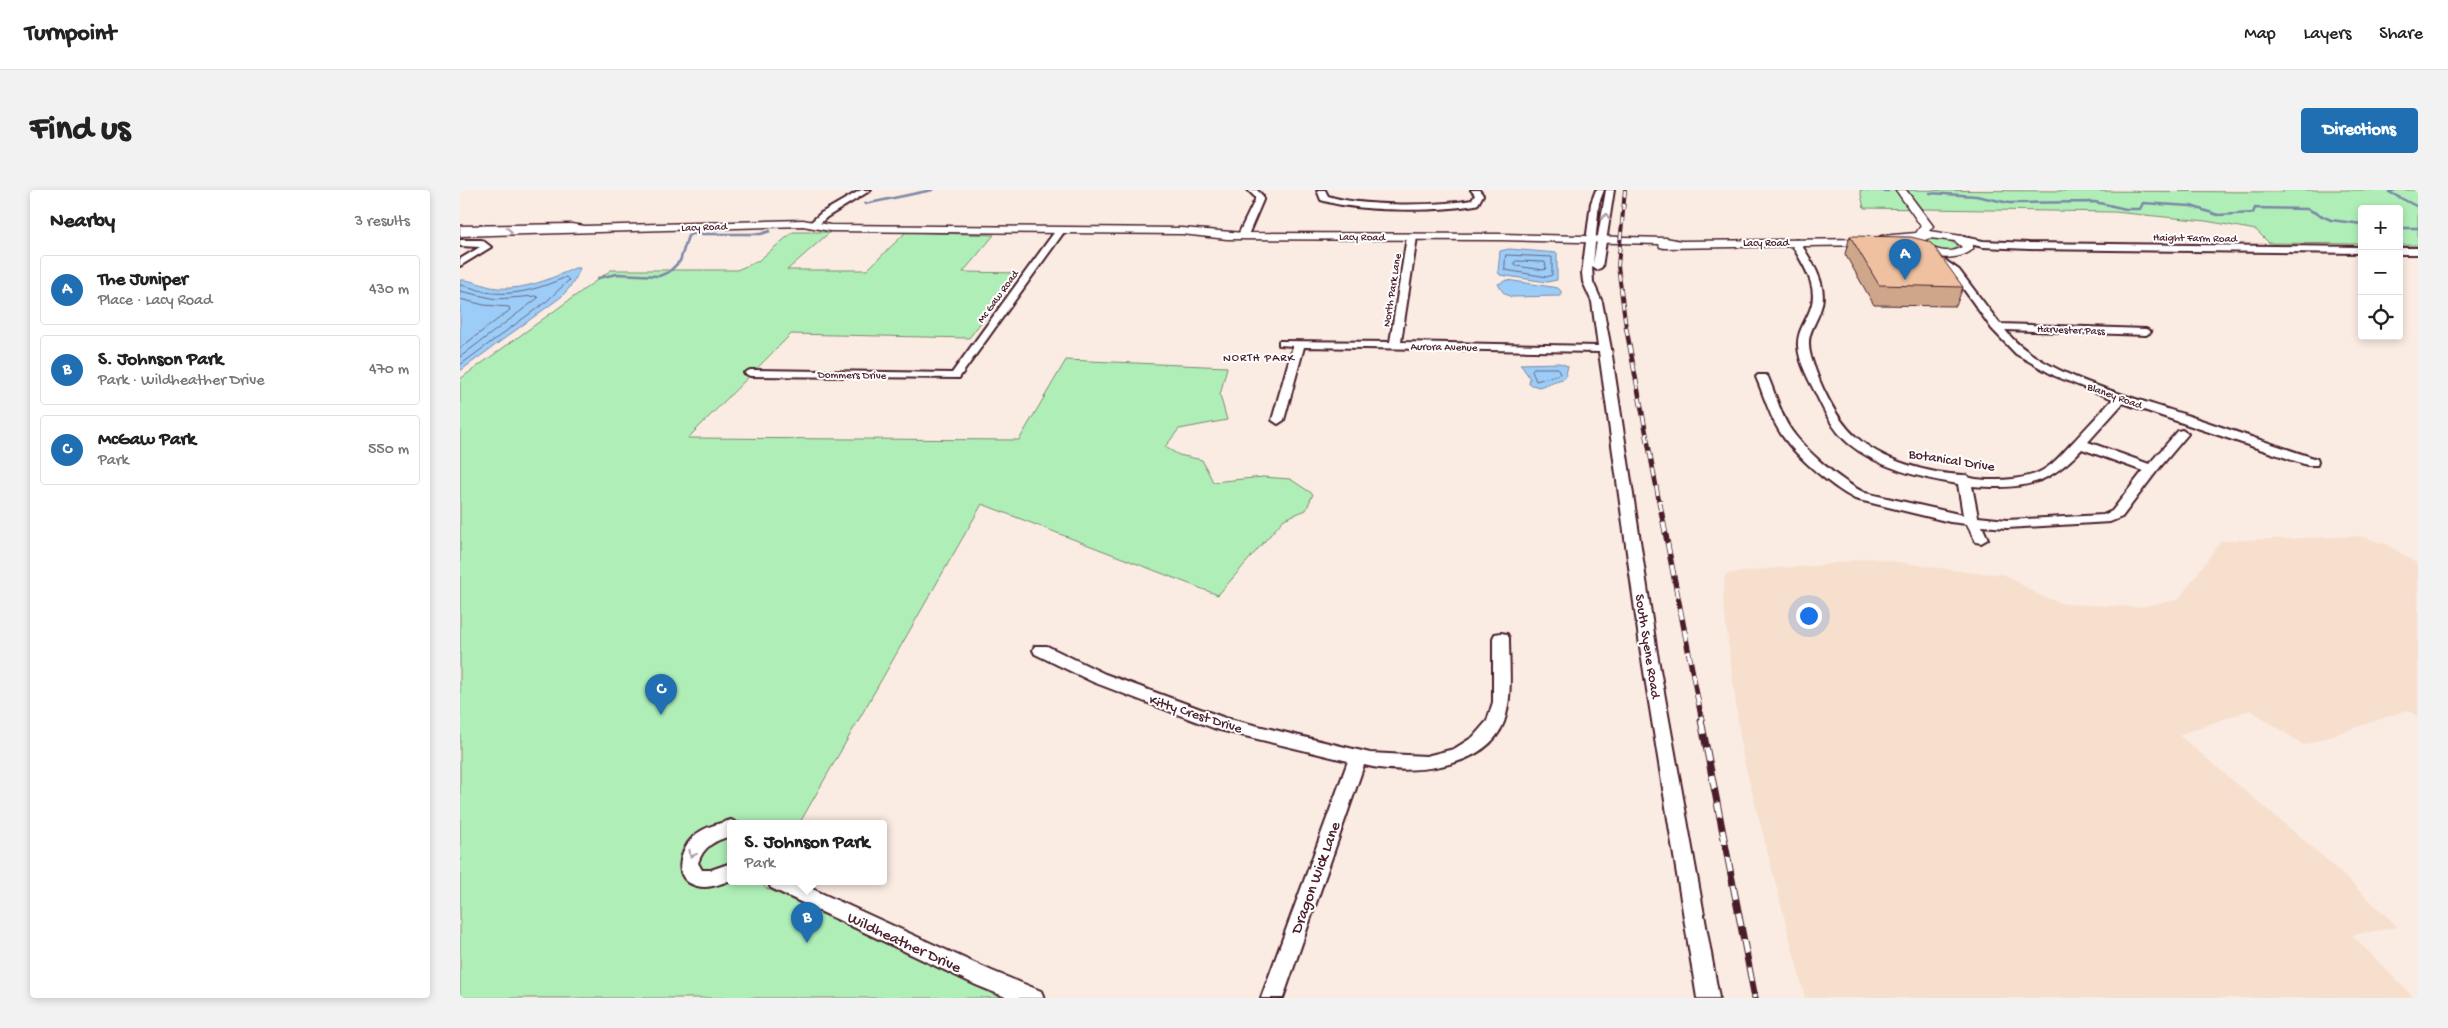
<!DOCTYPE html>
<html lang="en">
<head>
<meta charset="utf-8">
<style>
	:root { --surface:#fff; --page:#f2f2f2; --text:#222; --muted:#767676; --line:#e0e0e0; --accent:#1f6fb2 }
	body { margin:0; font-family:"Gochi Hand",sans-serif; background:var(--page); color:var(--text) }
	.controls { position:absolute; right:15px; top:15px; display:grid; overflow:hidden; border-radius:5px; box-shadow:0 2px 8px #0003 }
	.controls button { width:45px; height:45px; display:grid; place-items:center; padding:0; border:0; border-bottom:1px solid var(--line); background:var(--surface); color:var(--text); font:25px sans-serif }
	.you { position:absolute; left:1348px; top:425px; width:18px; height:18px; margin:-12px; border:4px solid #fff; border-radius:50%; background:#1a73e8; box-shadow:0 0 0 8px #1a73e833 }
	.badge { display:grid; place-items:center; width:32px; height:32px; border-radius:50%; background:var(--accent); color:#fff; font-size:16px; font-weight:700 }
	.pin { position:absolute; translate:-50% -41px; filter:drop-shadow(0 1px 2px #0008) }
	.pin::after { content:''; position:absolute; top:26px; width:18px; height:15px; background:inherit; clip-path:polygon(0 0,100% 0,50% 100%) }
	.popup { position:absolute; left:267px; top:630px; width:160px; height:65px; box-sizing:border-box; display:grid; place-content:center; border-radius:5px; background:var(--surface); filter:drop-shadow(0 1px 4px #0005); font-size:16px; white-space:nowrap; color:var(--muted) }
	.popup b { font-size:19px; color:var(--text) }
	.popup::after { content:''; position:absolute; left:50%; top:100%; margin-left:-10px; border:10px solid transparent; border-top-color:var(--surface) }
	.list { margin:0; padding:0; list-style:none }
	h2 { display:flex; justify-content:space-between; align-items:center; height:65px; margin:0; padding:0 20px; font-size:21px }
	h2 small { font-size:16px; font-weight:400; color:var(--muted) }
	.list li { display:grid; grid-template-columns:32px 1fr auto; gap:15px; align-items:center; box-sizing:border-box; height:70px; margin:0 10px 10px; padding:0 10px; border:1px solid var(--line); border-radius:5px }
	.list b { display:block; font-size:19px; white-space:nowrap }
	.list p { margin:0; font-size:16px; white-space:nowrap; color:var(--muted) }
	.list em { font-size:16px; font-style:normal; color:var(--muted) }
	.icon { flex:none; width:28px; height:28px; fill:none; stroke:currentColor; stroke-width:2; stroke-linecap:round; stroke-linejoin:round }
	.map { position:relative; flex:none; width:1958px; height:808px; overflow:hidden; border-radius:5px }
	header { display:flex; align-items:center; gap:30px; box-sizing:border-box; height:70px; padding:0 25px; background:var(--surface); border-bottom:1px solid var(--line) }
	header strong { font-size:24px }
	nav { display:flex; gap:28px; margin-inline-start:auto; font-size:18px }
	.intro { display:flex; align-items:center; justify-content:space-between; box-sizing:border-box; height:120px; padding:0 30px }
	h1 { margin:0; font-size:35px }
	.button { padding:12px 22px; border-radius:5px; background:var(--accent); color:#fff; font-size:18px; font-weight:700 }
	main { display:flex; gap:30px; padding:0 30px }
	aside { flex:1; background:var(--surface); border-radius:5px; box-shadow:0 2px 8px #0003 }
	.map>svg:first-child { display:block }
</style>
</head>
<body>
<header>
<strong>Turnpoint</strong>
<nav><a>Map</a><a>Layers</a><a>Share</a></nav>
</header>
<div class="intro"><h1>Find us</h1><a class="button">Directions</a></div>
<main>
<aside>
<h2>Nearby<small>3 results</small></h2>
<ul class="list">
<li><span class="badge">A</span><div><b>The Juniper</b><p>Place · Lacy Road</p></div><em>430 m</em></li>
<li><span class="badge">B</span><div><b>S. Johnson Park</b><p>Park · Wildheather Drive</p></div><em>470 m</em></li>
<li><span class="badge">C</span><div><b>McGaw Park</b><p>Park</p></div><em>550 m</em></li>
</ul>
</aside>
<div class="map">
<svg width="1958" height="808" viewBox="0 0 1958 808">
	<rect width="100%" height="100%" fill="#faece2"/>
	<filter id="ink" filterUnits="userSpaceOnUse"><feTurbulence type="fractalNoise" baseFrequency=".02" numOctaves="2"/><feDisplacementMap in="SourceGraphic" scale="10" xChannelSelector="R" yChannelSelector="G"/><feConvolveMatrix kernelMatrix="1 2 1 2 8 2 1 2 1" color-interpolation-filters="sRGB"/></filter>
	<g filter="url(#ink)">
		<!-- built -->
		<path fill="#f7dfce" d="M1900,346L1926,354L1958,374V526L1947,520L1844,555L1790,520L1719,545L1866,669L1938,737L1892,745L1954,808H1345L1282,563L1263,412L1265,384L1314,378L1354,376L1410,368L1514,383L1544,384L1579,405L1604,414L1679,417L1718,410L1761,351Z"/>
		<!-- green -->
		<path fill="#afefb7" stroke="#7c8771" d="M1400,0L1824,2L1822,0H1958V55H1939V19H1902V54L1809,53L1796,40L1746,31L1654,22L1404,18Z
			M333,42H370L327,80H407L446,42L534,45L503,82L559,83L509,148L331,144L228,248L559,250L606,170L767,177L760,205L767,230L719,239L705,257L719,265L742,270L753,292L803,287L830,289L853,304L846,320L824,329L758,405L522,314L339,634H271V692H306L304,697L541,808H0V189L151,80H277L298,71Z
			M1471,47L1487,49L1498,56C1489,66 1472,59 1464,51Z"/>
		<!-- water -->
		<path fill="#9bcdf8" stroke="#7b87a6" d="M1049,59L1097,63V90L1087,92L1040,85L1038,82L1040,61Z
			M115,78H120C116,90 110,98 101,107L0,181V90C11,89 25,97 37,98C66,100 90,89 115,78Z
			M1047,90L1098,98L1101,101V106L1051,107L1043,102L1038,94Z
			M1099,173L1108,176L1105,188L1079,197L1069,194L1070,188L1060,174Z"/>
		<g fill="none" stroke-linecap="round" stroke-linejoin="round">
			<!-- shore -->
			<path stroke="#6a657d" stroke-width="1" d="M1046,65L1092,67V85L1087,87L1045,80Z
				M1057,71L1085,72L1086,78L1084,80L1056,76L1054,73Z
				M0,95C9,96 17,100 26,102C54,107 81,98 106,87L109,90L87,111L0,175
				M0,101L36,109L76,106L78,108L0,167
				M0,109L24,115L49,117L50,120L0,158
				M1074,178H1098L1100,184L1076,191L1072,181Z"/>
			<!-- stream -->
			<path stroke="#7b87a6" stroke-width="2.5" d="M1407,0L1428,1
				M1935,0L1929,2L1958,17
				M1470,3L1516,6L1549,13L1635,12L1666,19H1680L1683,13L1731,16L1758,25L1793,23L1795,18L1847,19L1871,30L1902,34
				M405,14L472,0
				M1939,38H1958
				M138,88L157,84L199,86L209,82L220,71L228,46L232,44H301L310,41"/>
			<!-- minor casing -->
			<g stroke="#4a1f2b" stroke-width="4">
				<path id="minor" d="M401,0H411L367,27L356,37H350V33L361,23Z
					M788,0H797L803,6V10L788,45L783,48L778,45L795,10V7Z
					M857,0H865L868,6C900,17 978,16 1012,10L1015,5L1011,0H1019L1023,5L1018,14L1015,15C976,22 898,22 861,10Z
					M1136,0H1144L1139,13L1133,74L1146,0H1154L1142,77L1137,80L1132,77L1133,92L1142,112L1151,159L1197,463L1259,808H1237L1181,463L1139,162L844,157L824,230L818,234L812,230L833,156L819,155V151L930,152L947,47L952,44L957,47L941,152L1138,156L1132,112L1123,92L1122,83L1131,13Z
					M599,39L604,42L499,188L290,186L284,183L290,180L492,183L596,40Z
					M1499,46L1523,51L1569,53L1902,57V63L1569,59L1523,57L1496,51V47Z
					M0,50H22L31,57L0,76V69L20,57L0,56Z
					M1336,50L1339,51C1350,69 1367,92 1362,114C1357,136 1344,142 1351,167C1359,193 1375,228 1395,246C1422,271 1469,284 1504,285C1509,285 1507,287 1511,288C1527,292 1560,290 1575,284C1592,278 1603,262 1615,250C1627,237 1640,223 1653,209L1595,186L1556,164L1532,139L1493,84L1473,69V65L1476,64L1499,80L1540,134L1686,139L1691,142L1686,145L1545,140C1578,184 1672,207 1723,224C1767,239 1812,254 1857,269L1858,272L1857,275H1847L1663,213L1628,252L1689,274L1718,241L1722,240L1728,244L1696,282L1662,327L1650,332L1547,338L1522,336L1528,349L1521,353L1516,352L1507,334L1490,332L1395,309C1370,296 1330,262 1317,237C1308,221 1303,203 1296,187L1298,185H1306L1308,187C1315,203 1320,222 1329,237C1344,260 1380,291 1405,303L1503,325L1498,294C1461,288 1418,278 1388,253C1373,240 1363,219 1355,202C1348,188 1339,172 1338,156C1337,142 1345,133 1350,120C1360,96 1342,74 1331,53ZM1622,259L1683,281L1652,321L1643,325L1547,330L1518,327L1512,296C1562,299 1586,297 1622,259Z
					M1939,58H1958V64H1939Z
					M1041,443L1047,444L1049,448C1049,475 1053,506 1044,532C1026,580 946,586 904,575L823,808H801L888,571L756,539L633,492L575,464L573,460L575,456H587L645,484L765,528L910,563L966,566L994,559L1013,547L1027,531L1033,512V448L1035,444Z
					M271,630L279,634H271V646C255,650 243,657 238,673L242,680H251L271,673V690C260,694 249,699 237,696C212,690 219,661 233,647C243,637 258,634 271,630Z
					M308,692H337L532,781L581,801L584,808H548L516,795L311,698Z"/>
			</g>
			<!-- major casing -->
			<g stroke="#4a1f2b" stroke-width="3">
				<path id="major" d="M1436,0H1446L1473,36L1469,41L1502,46L1513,55V59C1499,73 1457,70 1451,50L1420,52L1414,55L1204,58L1200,57L1199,54L1041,50L767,49L722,44L370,41L343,36L0,46V36L111,34L125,36L343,30L370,35L722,38L784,43L1041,44L1206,48L1221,51L1415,49L1421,46L1456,43L1461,36ZM1470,48L1495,51L1502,57C1490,65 1475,60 1463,53L1462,51Z"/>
			</g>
			<!-- minor -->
			<use href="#minor" fill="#fff" fill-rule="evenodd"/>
			<!-- major -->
			<use href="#major" fill="#fff" fill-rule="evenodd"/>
			<!-- rail-far3 casing -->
			<g stroke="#4a1f2b" stroke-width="4">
				<path id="rail-far3" d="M1165,0L1158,76L1166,138"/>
			</g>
			<!-- rail-far2 casing -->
			<g stroke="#4a1f2b" stroke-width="4.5">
				<path id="rail-far2" d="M1166,137L1199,311"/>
			</g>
			<!-- rail-far1 casing -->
			<g stroke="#4a1f2b" stroke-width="5.5">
				<path id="rail-far1" d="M1199,310L1242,531"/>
			</g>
			<!-- rail casing -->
			<g stroke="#4a1f2b" stroke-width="7">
				<path id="rail" d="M1241,530L1295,808"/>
			</g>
			<!-- rail-far3 -->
			<use href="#rail-far3" stroke="#fff" stroke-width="2.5" stroke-dasharray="7" stroke-linecap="butt"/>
			<!-- rail-far2 -->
			<use href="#rail-far2" stroke="#fff" stroke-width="3" stroke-dasharray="9" stroke-linecap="butt"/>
			<!-- rail-far1 -->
			<use href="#rail-far1" stroke="#fff" stroke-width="4" stroke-dasharray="11" stroke-linecap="butt"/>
			<!-- rail -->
			<use href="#rail" stroke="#fff" stroke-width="5" stroke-dasharray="14" stroke-linecap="butt"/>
		</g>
		<!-- wall -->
		<path fill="#cea68a" stroke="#4a1f2b" d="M1390,46L1503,97L1496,116L1414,115L1385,64Z"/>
		<!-- building -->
		<path fill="#f0c1a0" stroke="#4a1f2b" d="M1390,46L1451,47L1467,51L1472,54L1503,97L1419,95Z"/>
		<!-- one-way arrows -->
		<defs><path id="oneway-chevron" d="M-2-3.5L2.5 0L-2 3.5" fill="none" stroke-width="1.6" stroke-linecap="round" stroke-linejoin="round" transform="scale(1.25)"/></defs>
		<g stroke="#ae9aa0">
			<use href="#oneway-chevron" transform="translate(1146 27) rotate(-83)"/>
			<use href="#oneway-chevron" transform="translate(49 42) rotate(-1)"/>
			<use href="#oneway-chevron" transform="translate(232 664) rotate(119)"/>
		</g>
	</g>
	<g text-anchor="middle" stroke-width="4" stroke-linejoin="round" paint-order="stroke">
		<!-- far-street labels -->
		<g font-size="11" fill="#4a1f2b" stroke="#fff">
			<text transform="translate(244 36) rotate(-2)" y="4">Lacy Road</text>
			<text transform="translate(902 46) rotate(1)" y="4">Lacy Road</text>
			<text transform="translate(1735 47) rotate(1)" y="4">Haight Farm Road</text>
			<text x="1306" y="56">Lacy Road</text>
			<text transform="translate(931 100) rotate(-81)" y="4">North Park Lane</text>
			<text transform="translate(537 106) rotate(-54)" y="4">Mc Gaw Road</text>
			<text transform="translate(1611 139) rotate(2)" y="4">Harvester Pass</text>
			<text transform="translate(984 156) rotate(1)" y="4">Aurora Avenue</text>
			<text transform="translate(392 184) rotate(1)" y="4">Dommers Drive</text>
			<text transform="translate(1655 205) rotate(20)" y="4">Blaney Road</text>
		</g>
		<!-- far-neighbourhood labels -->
		<g font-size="12" letter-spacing="1" fill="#4a1f2b" stroke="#fff">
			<text x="799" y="171">NORTH PARK</text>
		</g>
		<!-- street labels -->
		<g font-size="14" fill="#4a1f2b" stroke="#fff">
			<text transform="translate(1492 269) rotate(9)" y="5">Botanical Drive</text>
			<text transform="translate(1189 456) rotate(81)" y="5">South Syene Road</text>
			<text transform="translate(736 523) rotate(18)" y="5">Kitty Crest Drive</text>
		</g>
		<!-- near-street labels -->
		<g font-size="16" fill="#4a1f2b" stroke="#fff">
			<text transform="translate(854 687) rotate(-70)" y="6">Dragon Wick Lane</text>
			<text transform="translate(445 751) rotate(25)" y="6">Wildheather Drive</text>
		</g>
	</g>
</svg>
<div class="controls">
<button>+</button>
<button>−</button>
<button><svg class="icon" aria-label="locate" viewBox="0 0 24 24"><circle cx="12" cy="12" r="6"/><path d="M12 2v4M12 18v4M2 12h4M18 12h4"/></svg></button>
</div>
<div class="you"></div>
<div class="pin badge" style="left:1445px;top:90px">A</div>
<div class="pin badge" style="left:347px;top:753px">B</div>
<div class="popup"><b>S. Johnson Park</b>Park</div>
<div class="pin badge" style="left:201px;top:525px">C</div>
</div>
</main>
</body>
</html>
